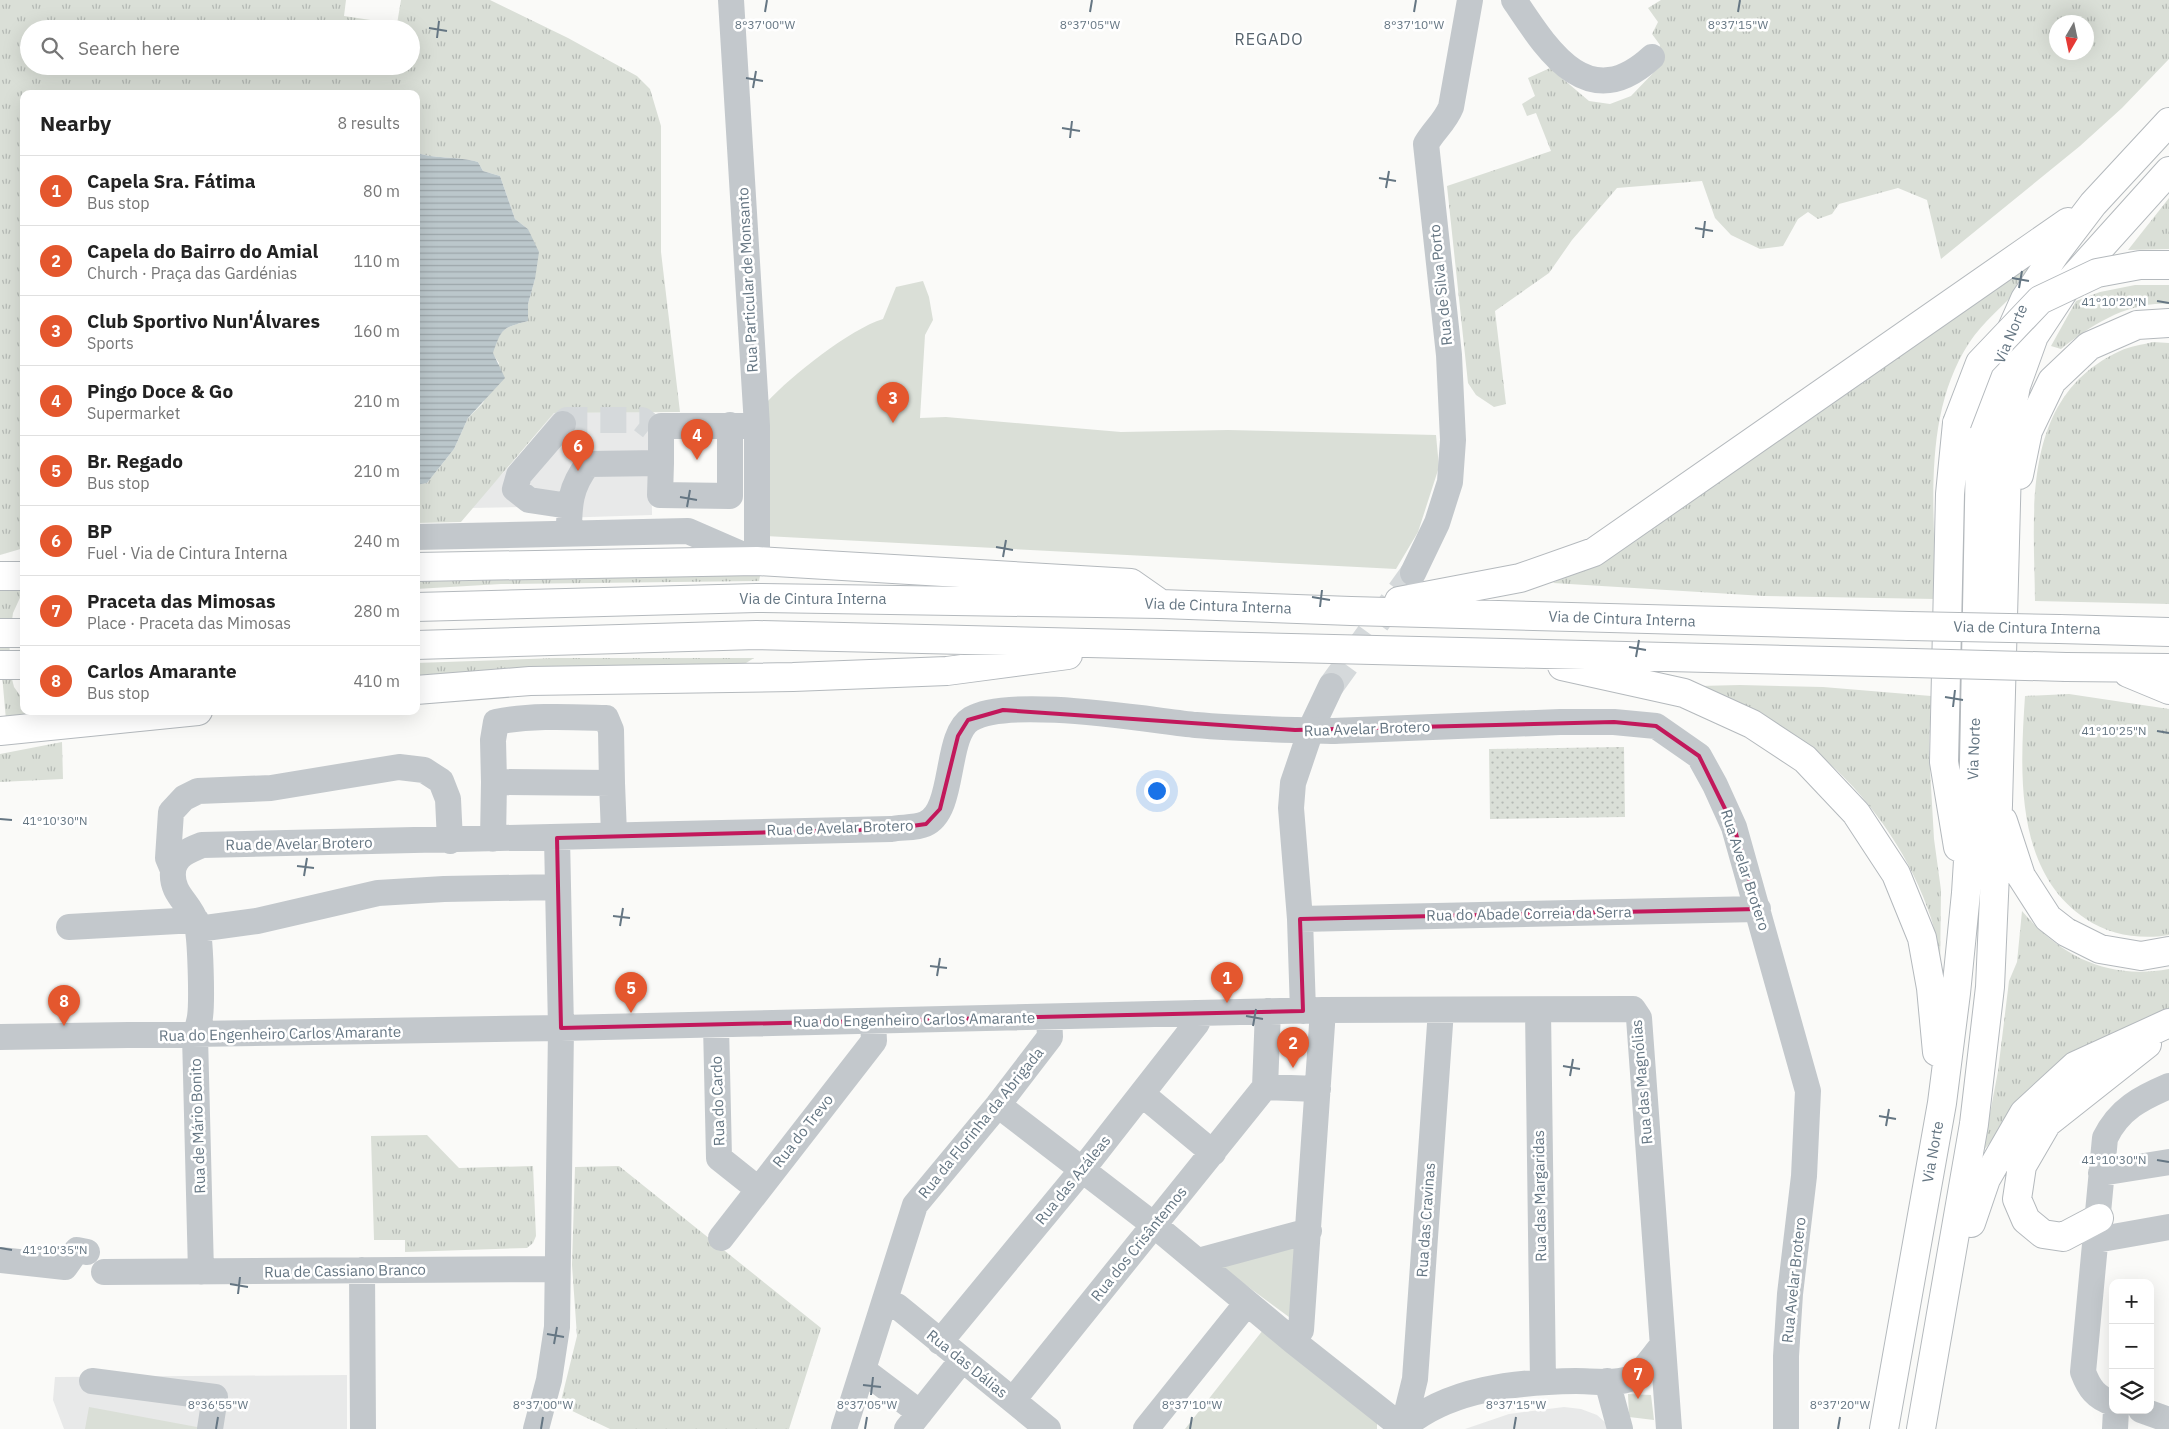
<!DOCTYPE html>
<html lang="en">
<head>
<meta charset="utf-8">
<style>
	:root { --surface:#fff; --page:#f6f6f6; --text:#222; --muted:#767676; --line:#e0e0e0; --accent:#e4572e }
	body { margin:0; font-family:"IBM Plex Sans",sans-serif; background:var(--page); color:var(--text) }
	.controls { position:absolute; right:15px; bottom:15px; display:grid; overflow:hidden; border-radius:10px; box-shadow:0 5px 20px #0002 }
	.controls button { width:45px; height:45px; display:grid; place-items:center; padding:0; border:0; border-bottom:1px solid var(--line); background:var(--surface); color:var(--text); font:25px sans-serif }
	.compass { position:absolute; left:2049px; top:15px; width:45px; height:45px; border-radius:50%; background:var(--surface); box-shadow:0 5px 20px #0002; rotate:189deg }
	.you { position:absolute; left:1156px; top:790px; width:18px; height:18px; margin:-12px; border:4px solid #fff; border-radius:50%; background:#1a73e8; box-shadow:0 0 0 8px #1a73e833 }
	.badge { display:grid; place-items:center; width:32px; height:32px; border-radius:50%; background:var(--accent); color:#fff; font-size:16px; font-weight:700 }
	.pin { position:absolute; translate:-50% -41px; filter:drop-shadow(0 1px 2px #0008) }
	.pin::after { content:''; position:absolute; top:26px; width:18px; height:15px; background:inherit; clip-path:polygon(0 0,100% 0,50% 100%) }
	.list { margin:0; padding:0; list-style:none }
	h2 { display:flex; justify-content:space-between; align-items:center; height:65px; margin:0; padding:0 20px; font-size:21px }
	h2 small { font-size:16px; font-weight:400; color:var(--muted) }
	.list li { display:grid; grid-template-columns:32px 1fr auto; gap:15px; align-items:center; box-sizing:border-box; height:70px; padding:0 20px; border-top:1px solid var(--line) }
	.list b { display:block; font-size:19px; white-space:nowrap }
	.list p { margin:0; font-size:16px; white-space:nowrap; color:var(--muted) }
	.list em { font-size:16px; font-style:normal; color:var(--muted) }
	.icon { flex:none; width:28px; height:28px; fill:none; stroke:currentColor; stroke-width:2; stroke-linecap:round; stroke-linejoin:round }
	.map { position:relative; flex:none; width:2169px; height:1429px; overflow:hidden }
	.search { position:absolute; background:var(--surface); box-shadow:0 5px 20px #0002; left:20px; top:20px; width:400px; height:55px; display:flex; align-items:center; gap:12px; box-sizing:border-box; padding:0 18px; border-radius:28px; color:var(--muted); font-size:19px }
	.panel { position:absolute; background:var(--surface); box-shadow:0 5px 20px #0002; left:20px; top:90px; width:400px; height:625px; border-radius:10px }
	.map>svg:first-child { display:block }
</style>
</head>
<body>
<div class="map">
<svg width="2169" height="1429" viewBox="0 0 2169 1429">
	<defs>
		<pattern id="grass-tufts" width="24" height="20" patternUnits="userSpaceOnUse" patternTransform="scale(1.25)"><rect width="24" height="20" fill="#dadfd7"/><path d="M3 7l-1-3M5 7V3M7 7l1-3M15 17l-1-3M17 17v-4M19 17l1-3" fill="none" stroke="#b4b9b4"/></pattern>
		<pattern id="park-dots" width="8" height="8" patternUnits="userSpaceOnUse" patternTransform="scale(1.25)"><rect width="8" height="8" fill="#dadfd7"/><path d="M2 2h.1M6 6h.1" fill="none" stroke="#b4b9b4" stroke-width="1.8" stroke-linecap="round"/></pattern>
		<pattern id="water-rules" width="6" height="5" patternUnits="userSpaceOnUse" patternTransform="scale(1.25)"><rect width="6" height="5" fill="#bbc7cb"/><path d="M0 2.5h6" fill="none" stroke="#9ca6aa"/></pattern>
	</defs>
	<rect width="100%" height="100%" fill="#fafaf8"/>
	<!-- built -->
	<path fill="#e8e9e9" d="M651,412L652,515L558,518L555,514L524,507L470,508L519,456L554,413Z
		M347,1375V1429H64L53,1400L55,1377Z
		M1564,1407L1581,1409L1597,1415L1607,1424L1609,1429H1465L1509,1414Z"/>
	<!-- grass -->
	<path fill="url(#grass-tufts)" fill-rule="evenodd" d="M0,0H346L344,16L397,24L401,0H490L568,38L637,76L650,89L661,126V252L680,412L554,413L461,522L416,523V485L427,483L454,449L468,418L483,403L499,363L492,353C502,328 502,328 528,321V304L535,279L528,229L515,219L500,176L483,171L478,162C460,156 429,159 416,152V94H311L273,90L269,94H24V548L0,555ZM29,29H411V66H29Z
		M1661,0H2169V59L2122,108L2080,146L1941,259L1927,200L1898,188L1839,204L1832,214L1818,219L1808,212L1798,219L1783,246L1760,249L1731,235L1715,218L1702,181L1617,188L1572,240L1549,273L1495,311L1506,404L1494,407L1476,395L1468,383L1447,186L1551,151L1536,113L1527,116L1522,104L1535,96L1528,78L1550,68L1589,101L1610,104L1631,96L1656,70L1660,45L1652,34L1658,22L1648,8ZM2056,22H2086V52H2056Z
		M2169,198V249L2128,250Z
		M2042,251C2035,263 2030,278 2021,287C2003,306 1983,322 1969,343C1921,417 1935,515 1936,599L1764,596L1553,583L1638,533Z
		M2135,285H2169V304C2129,301 2091,325 2061,349L2051,346L2076,301L2100,292Z
		M2153,342L2169,343V604L2035,601C2034,510 2020,397 2120,351C2130,346 2142,345 2153,342Z
		M704,575L760,576L759,581L501,584L416,589V578Z
		M0,588L24,589L13,613L9,641L12,679L14,687L24,701V711H32L35,716L6,720L0,652Z
		M556,658H754L746,663L636,666L416,682V663Z
		M1740,685L1823,687L1931,696L1929,751L1934,839L1941,890L1940,975C1938,956 1937,936 1931,918C1906,841 1848,767 1778,725C1752,711 1725,699 1699,686Z
		M2069,694L2169,709V935C2141,940 2109,935 2086,919C2014,872 2020,771 2025,696Z
		M62,742L63,779L0,782V754Z
		M2022,911C2061,957 2108,980 2169,969V1008L2112,1034L2092,1048L1998,1133L1983,1151L1998,1071L2009,981L2017,962Z
		M427,1135L459,1168L533,1166L536,1236L533,1243L527,1248L405,1252V1240H374L371,1136Z
		M619,1166L821,1328L789,1429H610L566,1408L561,1401L577,1336L572,1265L575,1167Z"/>
	<!-- park -->
	<path fill="url(#park-dots)" d="M1624,747L1625,817L1490,819L1489,749Z"/>
	<!-- garden -->
	<path fill="#dadfd7" d="M923,281L929,297L933,320L925,335L920,418L946,417L1121,432L1228,430L1436,435L1439,467L1418,532L1396,569L765,536L767,402C791,376 850,329 883,319L896,287Z
		M1299,1242L1293,1320L1216,1263Z
		M1263,1330L1377,1420V1429H1185Z
		M1628,1394L1651,1395L1654,1420L1629,1417Z
		M89,1407L197,1427V1429H85Z"/>
	<!-- water -->
	<path fill="url(#water-rules)" d="M416,152C429,159 460,156 478,162L483,171L500,176L515,219L528,229L539,252L535,279L528,304V321C502,328 502,328 493,353L505,378L468,418L454,449L427,483L416,485Z"/>
	<g fill="none" stroke-linecap="round" stroke-linejoin="round">
		<!-- minor-tunnel -->
		<path stroke="#d5d9db" stroke-width="26" stroke-dasharray="26 13" stroke-linecap="butt" d="M563,424L567,420H642L651,427
			M1331,686L1413,573"/>
		<!-- highway casing -->
		<g stroke="#b4b9bd" stroke-width="30">
			<path id="highway" d="M1957,423L1950,494L1944,762L1958,847
				M2019,475L2028,431L2052,381L2089,346L2137,325L2169,323
				M416,567L757,561L1131,583L1161,604
				M0,576H24
				M1399,601L1520,578L1594,552L2068,222
				M416,607L757,598L1161,604L1351,611L1909,626
				M2059,629L2169,632
				M0,633H24
				M416,645L757,635L1913,663
				M0,665H24
				M1562,666L1684,693L1752,724L1805,759L1856,813L1896,874L1922,938L1931,988L1937,1052
				M2066,667L2169,668
				M2128,673L2169,690
				M416,690L530,681L793,677L947,671L1068,655
				M0,731L198,711
				M2003,821L2021,876L2048,918L2066,932L2100,949L2141,956L2169,951
				M2099,1218L2063,1237L2043,1234L2026,1220L2017,1199L2022,1166L2047,1123L2147,1044
				M1971,1223L1986,1179L2024,1113L2075,1066L2169,1023
				M1884,1429L1942,1103L1956,993L1966,893L1974,763L1980,454L1997,362L2025,299L2055,254L2093,204L2169,122
				M1921,1429L1974,1124L1990,987L1998,805L2008,429L2016,386L2034,336L2071,280L2169,171"/>
		</g>
		<!-- minor -->
		<path stroke="#c3c8cc" stroke-width="26" d="M1514,0C1548,51 1588,116 1652,57
			M563,424L519,475L515,489L529,500L569,506
			M661,463L660,495L730,496V425
			M569,533C569,505 570,487 588,464L661,463V426H757
			M416,537L688,531L757,561V426L731,0
			M1413,573L1437,523L1450,482L1453,440L1449,355L1426,144C1434,130 1445,122 1451,107L1470,0
			M1333,731L1560,722H1614L1656,726L1699,756L1715,785L1734,827L1808,1091L1804,1176L1790,1294L1786,1356V1429
			M494,782L493,740L496,722C531,715 569,717 606,718L611,730L612,783
			M493,839L494,782L612,783L614,834
			M173,870L168,858L171,812L184,798L198,791L271,788L399,767L424,770L441,781L448,799L450,841
			M1300,919L1758,909
			M69,927L196,920
			M198,929L257,921L378,893L444,889L558,887
			M1538,1010L1543,1382
			M1268,1011L1265,1087L1318,1089
			M1303,1011L1300,919L1291,808L1293,783L1313,724L1331,686
			M716,1025L719,1158L758,1189
			M0,1037L561,1028L1323,1010L1633,1009L1639,1018L1669,1429
			M1142,1094L1213,1153
			M998,1105L1154,1225L1293,1341L1403,1428
			M2101,1173L2169,1162
			M721,1238L874,1041L873,1021
			M2096,1240L2169,1227
			M0,1260L65,1267L77,1250L87,1252
			M1198,1261L1309,1231
			M362,1270L363,1429
			M104,1272L556,1269
			M201,1272L195,1036C197,1030 199,1023 200,1017C202,1003 201,935 196,922C190,903 171,894 173,872C174,856 189,850 202,845L891,829C902,827 916,828 925,824C956,811 944,735 971,719C1010,696 1147,720 1196,725C1229,728 1262,729 1295,730
			M885,1303L897,1306L1048,1429
			M1293,1341L1301,1330L1323,1010
			M940,1342L1082,1170L1197,1023L1196,1013
			M863,1370L920,1413
			M92,1381L215,1397L210,1429
			M1607,1381L1620,1429
			M1013,1400L1265,1087
			M2113,1403C2096,1398 2089,1388 2083,1372L2105,1138C2119,1109 2141,1098 2169,1086
			M2141,1410L2169,1420
			M1403,1428L1415,1379L1441,1010
			M536,1429L549,1380L557,1327L561,1028L557,838
			M844,1429L915,1205L998,1105L1050,1037L1049,1017
			M907,1429L962,1360
			M1146,1429L1247,1303
			M1402,1429C1447,1388 1518,1382 1576,1381C1593,1381 1618,1385 1634,1377C1644,1371 1654,1355 1662,1346
			M2115,1429L2116,1410"/>
		<!-- highway -->
		<use href="#highway" stroke="#fff" stroke-width="28"/>
		<!-- highway-bridge casing -->
		<g stroke="#b4b9bd" stroke-width="30" stroke-linecap="butt">
			<path id="highway-bridge" d="M1957,423L1980,363L2040,300L2097,273L2140,265H2169
				M1909,626L2059,629
				M1913,663L2066,667"/>
		</g>
		<!-- minor-bridge -->
		<path stroke="#c3c8cc" stroke-width="26" d="M1295,730L1333,731"/>
		<!-- highway-bridge -->
		<use href="#highway-bridge" stroke="#fff" stroke-width="28"/>
	</g>
	<!-- marked area -->
	<path fill="none" stroke="#c2185b" stroke-width="4" stroke-linejoin="round" d="M1003,710L1295,730L1614,722L1656,726L1699,756L1734,827L1758,909L1300,919L1303,1011L561,1028L557,838L891,829L926,824L940,809L958,736L968,720Z"/>
	<!-- ticks -->
	<path fill="none" stroke="#657683" stroke-width="2" d="M765,12L767,0M1090,12L1092,0M1414,12L1416,0M1738,12L1740,0M429,28L447,31M437,38L439,21M746,78L763,81M753,88L756,71M1062,128L1080,131M1070,138L1072,121M1379,178L1396,181M1386,188L1389,171M1695,228L1713,231M1703,238L1705,221M2012,278L2029,281M2019,288L2022,271M2157,301L2169,303M680,497L697,500M687,507L690,490M996,547L1013,550M1003,557L1006,540M1312,597L1330,600M1320,607L1322,590M1629,647L1646,650M1636,657L1639,640M1945,697L1963,700M1953,707L1955,690M2157,731L2169,733M0,819L12,820M297,866L314,868M304,876L307,858M613,916L630,918M620,926L623,908M930,966L947,968M937,976L940,958M1246,1016L1263,1019M1253,1026L1256,1009M1563,1066L1580,1069M1570,1076L1573,1059M1879,1116L1896,1119M1886,1126L1889,1109M2157,1160L2169,1162M0,1248L12,1250M230,1284L248,1287M238,1294L240,1277M547,1334L564,1337M554,1344L557,1327M863,1385L881,1387M871,1395L873,1377M216,1429L218,1417M541,1429L543,1417M865,1429L867,1417M1190,1429L1192,1417M1514,1429L1516,1417M1838,1429L1840,1417"/>
	<g text-anchor="middle" stroke-width="5" stroke-linejoin="round" paint-order="stroke">
		<!-- street labels -->
		<g font-size="15" fill="#657683" stroke="#fff">
			<text transform="translate(748 280) rotate(-93)" y="5">Rua Particular de Monsanto</text>
			<text transform="translate(1441 285) rotate(-96)" y="5">Rua de Silva Porto</text>
			<text transform="translate(2011 334) rotate(-67)" y="5">Via Norte</text>
			<text x="813" y="604">Via de Cintura Interna</text>
			<text transform="translate(1218 606) rotate(2)" y="5">Via de Cintura Interna</text>
			<text transform="translate(1622 619) rotate(2)" y="5">Via de Cintura Interna</text>
			<text transform="translate(2027 628) rotate(1)" y="5">Via de Cintura Interna</text>
			<text transform="translate(1367 729) rotate(-2)" y="5">Rua Avelar Brotero</text>
			<text transform="translate(1974 749) rotate(-88)" y="5">Via Norte</text>
			<text transform="translate(840 828) rotate(-2)" y="5">Rua de Avelar Brotero</text>
			<text transform="translate(299 844) rotate(-1)" y="5">Rua de Avelar Brotero</text>
			<text transform="translate(1745 870) rotate(72)" y="5">Rua Avelar Brotero</text>
			<text transform="translate(1529 914) rotate(-1)" y="5">Rua do Abade Correia da Serra</text>
			<text transform="translate(914 1020) rotate(-1)" y="5">Rua do Engenheiro Carlos Amarante</text>
			<text transform="translate(280 1034) rotate(-1)" y="5">Rua do Engenheiro Carlos Amarante</text>
			<text transform="translate(1642 1082) rotate(-95)" y="5">Rua das Magnólias</text>
			<text transform="translate(718 1101) rotate(-92)" y="5">Rua do Cardo</text>
			<text transform="translate(981 1123) rotate(-51)" y="5">Rua da Florinha da Abrigada</text>
			<text transform="translate(198 1126) rotate(-92)" y="5">Rua de Mário Bonito</text>
			<text transform="translate(803 1131) rotate(-52)" y="5">Rua do Trevo</text>
			<text transform="translate(1933 1152) rotate(-80)" y="5">Via Norte</text>
			<text transform="translate(1073 1180) rotate(-51)" y="5">Rua das Azáleas</text>
			<text transform="translate(1540 1196) rotate(-91)" y="5">Rua das Margaridas</text>
			<text transform="translate(1426 1220) rotate(-86)" y="5">Rua das Cravinas</text>
			<text transform="translate(1139 1244) rotate(-51)" y="5">Rua dos Crisântemos</text>
			<text transform="translate(345 1271) rotate(-1)" y="5">Rua de Cassiano Branco</text>
			<text transform="translate(1794 1280) rotate(-84)" y="5">Rua Avelar Brotero</text>
			<text transform="translate(967 1364) rotate(39)" y="5">Rua das Dálias</text>
		</g>
		<!-- neighbourhood labels -->
		<g font-size="16" letter-spacing="1" fill="#57646e" stroke="#fff">
			<text x="1269" y="45">REGADO</text>
		</g>
	</g>
	<g font-size="12" text-anchor="middle" fill="#657683" stroke="#fff" stroke-width="5" stroke-linejoin="round" paint-order="stroke">
		<text x="765" y="29">8°37'00"W</text>
		<text x="1090" y="29">8°37'05"W</text>
		<text x="1414" y="29">8°37'10"W</text>
		<text x="1738" y="29">8°37'15"W</text>
		<text x="2114" y="306">41°10'20"N</text>
		<text x="2114" y="735">41°10'25"N</text>
		<text x="55" y="825">41°10'30"N</text>
		<text x="2114" y="1164">41°10'30"N</text>
		<text x="55" y="1254">41°10'35"N</text>
		<text x="218" y="1409">8°36'55"W</text>
		<text x="543" y="1409">8°37'00"W</text>
		<text x="867" y="1409">8°37'05"W</text>
		<text x="1192" y="1409">8°37'10"W</text>
		<text x="1516" y="1409">8°37'15"W</text>
		<text x="1840" y="1409">8°37'20"W</text>
	</g>
</svg>
<div class="controls">
<button>+</button>
<button>−</button>
<button><svg class="icon" aria-label="layers" viewBox="0 0 24 24"><path d="M12 4l9 5-9 5-9-5zM3 14l9 5 9-5"/></svg></button>
</div>
<svg class="compass" viewBox="-18 -18 36 36"><path d="M0-13l5 13h-10z" fill="#e53935"/><path d="M0 13l5-13h-10z" fill="#767676"/></svg>
<div class="you"></div>
<div class="pin badge" style="left:1227px;top:1003px">1</div>
<div class="pin badge" style="left:1293px;top:1068px">2</div>
<div class="pin badge" style="left:893px;top:423px">3</div>
<div class="pin badge" style="left:697px;top:460px">4</div>
<div class="pin badge" style="left:631px;top:1013px">5</div>
<div class="pin badge" style="left:578px;top:471px">6</div>
<div class="pin badge" style="left:1638px;top:1399px">7</div>
<div class="pin badge" style="left:64px;top:1026px">8</div>
<div class="search"><svg class="icon" aria-label="search" viewBox="0 0 24 24"><circle cx="10" cy="10" r="6"/><path d="M15 15l6 6"/></svg>Search here</div>
<section class="panel">
<h2>Nearby<small>8 results</small></h2>
<ul class="list">
<li><span class="badge">1</span><div><b>Capela Sra. Fátima</b><p>Bus stop</p></div><em>80 m</em></li>
<li><span class="badge">2</span><div><b>Capela do Bairro do Amial</b><p>Church · Praça das Gardénias</p></div><em>110 m</em></li>
<li><span class="badge">3</span><div><b>Club Sportivo Nun'Álvares</b><p>Sports</p></div><em>160 m</em></li>
<li><span class="badge">4</span><div><b>Pingo Doce &amp; Go</b><p>Supermarket</p></div><em>210 m</em></li>
<li><span class="badge">5</span><div><b>Br. Regado</b><p>Bus stop</p></div><em>210 m</em></li>
<li><span class="badge">6</span><div><b>BP</b><p>Fuel · Via de Cintura Interna</p></div><em>240 m</em></li>
<li><span class="badge">7</span><div><b>Praceta das Mimosas</b><p>Place · Praceta das Mimosas</p></div><em>280 m</em></li>
<li><span class="badge">8</span><div><b>Carlos Amarante</b><p>Bus stop</p></div><em>410 m</em></li>
</ul>
</section>
</div>
</body>
</html>
